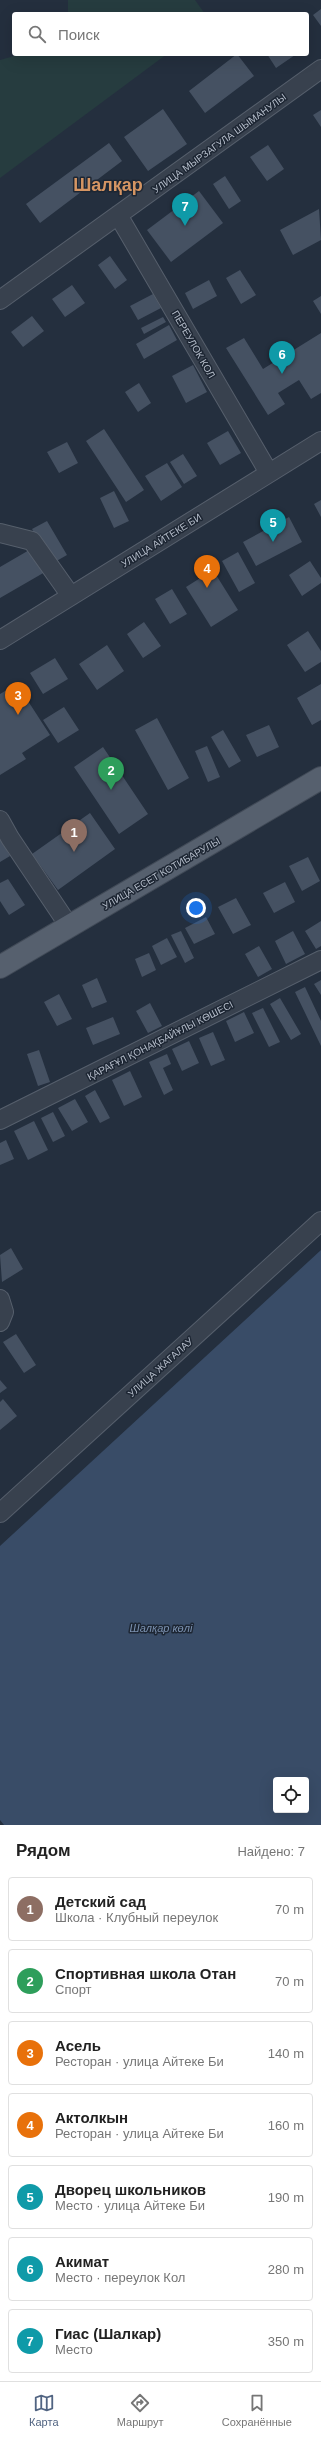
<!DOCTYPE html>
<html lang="ru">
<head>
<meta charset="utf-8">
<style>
	:root { --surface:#fff; --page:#f2f2f2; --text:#222; --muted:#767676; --line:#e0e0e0; --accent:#516482 }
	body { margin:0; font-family:Helvetica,sans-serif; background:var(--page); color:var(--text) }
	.controls { position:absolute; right:12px; bottom:12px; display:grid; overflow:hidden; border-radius:4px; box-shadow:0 4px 16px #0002 }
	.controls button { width:36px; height:36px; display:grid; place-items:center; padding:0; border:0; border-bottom:1px solid var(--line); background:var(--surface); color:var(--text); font:20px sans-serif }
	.you { position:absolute; left:196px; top:908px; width:14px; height:14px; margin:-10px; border:3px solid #fff; border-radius:50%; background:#1a73e8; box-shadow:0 0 0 6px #1a73e833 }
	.badge { display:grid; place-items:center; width:26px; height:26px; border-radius:50%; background:var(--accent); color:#fff; font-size:13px; font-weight:700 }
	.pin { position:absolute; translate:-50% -33px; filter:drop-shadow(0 1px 2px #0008) }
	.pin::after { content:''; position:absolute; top:21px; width:14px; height:12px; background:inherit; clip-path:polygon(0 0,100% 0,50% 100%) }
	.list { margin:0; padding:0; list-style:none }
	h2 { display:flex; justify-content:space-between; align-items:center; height:52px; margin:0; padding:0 16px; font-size:17px }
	h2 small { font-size:13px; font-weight:400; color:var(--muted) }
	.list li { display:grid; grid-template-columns:26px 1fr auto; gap:12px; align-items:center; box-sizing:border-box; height:64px; margin:0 8px 8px; padding:0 8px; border:1px solid var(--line); border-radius:4px }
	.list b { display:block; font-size:15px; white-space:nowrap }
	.list p { margin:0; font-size:13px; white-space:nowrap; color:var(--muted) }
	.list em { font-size:13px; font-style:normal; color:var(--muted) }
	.icon { flex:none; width:22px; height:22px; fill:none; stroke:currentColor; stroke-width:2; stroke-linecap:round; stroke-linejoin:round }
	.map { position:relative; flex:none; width:321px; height:1825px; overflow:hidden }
	.search { position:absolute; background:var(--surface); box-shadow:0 4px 16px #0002; left:12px; right:12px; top:12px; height:44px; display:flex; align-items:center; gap:10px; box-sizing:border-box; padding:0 14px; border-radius:4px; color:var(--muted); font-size:15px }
	.sheet { height:556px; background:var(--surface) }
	nav { display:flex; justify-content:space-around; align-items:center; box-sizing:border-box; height:56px; border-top:1px solid var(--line); background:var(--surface); font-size:11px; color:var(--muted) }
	nav a { display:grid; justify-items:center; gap:2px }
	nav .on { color:var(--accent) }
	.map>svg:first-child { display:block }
</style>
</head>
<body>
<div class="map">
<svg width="321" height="1825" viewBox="0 0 321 1825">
	<rect width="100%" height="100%" fill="#242f3e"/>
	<!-- green -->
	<path fill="#263c3f" d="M68,0H195L205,14H68Z
		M21,54H167L0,178V60Z"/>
	<!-- water -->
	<path fill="#394c67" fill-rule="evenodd" d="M321,1250V1825H4L0,1820V1546ZM276,1780H306V1810H276Z"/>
	<!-- building -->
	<path fill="#455162" d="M321,9V26L313,15Z
		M237,54L254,76L205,113L189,91Z
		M267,54H294L295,55L276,68Z
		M163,109L187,144L148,171L124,137Z
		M321,110V127L313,115Z
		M109,143L122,161L40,223L26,204Z
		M268,145L284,169L267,181L250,157Z
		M225,176L241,201L229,209L213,184Z
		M199,191L223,223L171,262L147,230Z
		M319,209L321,240L293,255L280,230Z
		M110,256L127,280L115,289L98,265Z
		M240,270L256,295L241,304L226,278Z
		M209,280L217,296L193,309L185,293Z
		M72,285L85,303L65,317L52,299Z
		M153,294L161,308L138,320L130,306Z
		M321,296V314L313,301Z
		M32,316L44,331L23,347L11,332Z
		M163,317L166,322L144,334L141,328Z
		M169,325L177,340L144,359L136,344Z
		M321,333V393L311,399L299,380L278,393L285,404L268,415L226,348L244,338L263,369Z
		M193,365L207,392L186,403L172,376Z
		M139,383L151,403L138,412L125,392Z
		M104,429L144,490L126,502L86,441Z
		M228,431L241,453L220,465L207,443Z
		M67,442L78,463L59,473L47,452Z
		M183,454L197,476L184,484L170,462Z
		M167,463L182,487L161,501L145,476Z
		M114,491L129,521L114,528L100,498Z
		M321,500V517L314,504Z
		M289,517L302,542L256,566L243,542Z
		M47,521L67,555L53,563L32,529Z
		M31,549L45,572L0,598V567Z
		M238,552L255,583L239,592L222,561Z
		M310,561L321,578V583L302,596L289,575Z
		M213,570L238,610L211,627L186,587Z
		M172,589L187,614L170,624L155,599Z
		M144,622L161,646L143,658L127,634Z
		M308,631L321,651V662L305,672L287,645Z
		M107,645L124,671L97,690L79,664Z
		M55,658L68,679L43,694L30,673Z
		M17,684L50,735L22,753L26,759L0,775V694Z
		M321,684V720L312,725L297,698Z
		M64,707L79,730L58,743L43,720Z
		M157,718L189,778L168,790L135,730Z
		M269,725L279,747L257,757L246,735Z
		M223,730L241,761L229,768L211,737Z
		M207,746L220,777L208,782L195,751Z
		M103,747L148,814L119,834L74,767Z
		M90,813L115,849L58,890L32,854Z
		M0,838L10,856L0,862Z
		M308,857L320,881L302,891L289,866Z
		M8,879L25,905L9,915L0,901V883Z
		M285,882L295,902L274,913L263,893Z
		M236,898L251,925L233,934L218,907Z
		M206,917L215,934L194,944L185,928Z
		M321,921V946L316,949L305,931Z
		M181,931L194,958L185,963L171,935Z
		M293,931L305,954L286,964L275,941Z
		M167,938L177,957L161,965L152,946Z
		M259,946L272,969L258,977L245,954Z
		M149,953L156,970L142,977L135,959Z
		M97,978L107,1002L92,1008L82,985Z
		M321,980V995L314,984Z
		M305,987L321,1021V1046L295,992Z
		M59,994L72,1019L57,1026L44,1002Z
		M280,998L301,1034L291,1040L270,1004Z
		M150,1003L162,1026L148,1033L136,1011Z
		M263,1008L280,1042L269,1047L252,1013Z
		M244,1012L254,1033L235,1042L226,1021Z
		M113,1017L120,1034L93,1045L86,1028Z
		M213,1032L225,1060L211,1066L199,1038Z
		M189,1041L199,1063L182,1071L172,1049Z
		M39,1050L50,1082L38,1086L27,1054Z
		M167,1054L171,1064L163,1068L173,1090L164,1095L149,1062Z
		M130,1071L142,1097L124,1106L112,1080Z
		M95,1090L110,1118L100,1123L85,1096Z
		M75,1099L88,1122L72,1131L58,1108Z
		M53,1112L65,1136L53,1142L41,1118Z
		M34,1121L48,1150L28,1160L14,1131Z
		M6,1140L14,1159L0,1165V1143Z
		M11,1248L23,1269L2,1282L0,1255Z
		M16,1334L36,1365L24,1373L3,1342Z
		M0,1380L7,1388L0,1393Z
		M3,1399L17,1416L0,1430V1402Z"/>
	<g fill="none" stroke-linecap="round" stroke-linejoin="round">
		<!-- minor casing -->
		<g stroke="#565f6c" stroke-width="20">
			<path id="minor" d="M118,215L269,473
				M0,300L321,69
				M0,533L32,541L71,596
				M0,640L321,441
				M0,820L10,838L69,926
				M0,1120L321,960
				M0,1299L4,1312L0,1322
				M0,1513L321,1221"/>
		</g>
		<!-- major casing -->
		<g stroke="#414a57" stroke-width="24">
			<path id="major" d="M0,967L321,778"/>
		</g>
		<!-- minor -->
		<use href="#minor" stroke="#38414e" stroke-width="18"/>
		<!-- major -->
		<use href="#major" stroke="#56606e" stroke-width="22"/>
	</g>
	<g text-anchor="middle" stroke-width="3" stroke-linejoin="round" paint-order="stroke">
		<!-- street labels -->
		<g font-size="10" fill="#b4bcc9" stroke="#1d2633">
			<text transform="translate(219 143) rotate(-36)" y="4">УЛИЦА МЫРЗАГУЛА ШЫМАНУЛЫ</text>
			<text transform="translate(194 344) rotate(60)" y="4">ПЕРЕУЛОК КОЛ</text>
			<text transform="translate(161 540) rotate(-32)" y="4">УЛИЦА АЙТЕКЕ БИ</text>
			<text transform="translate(161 873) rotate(-30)" y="4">УЛИЦА ЕСЕТ КОТИБАРУЛЫ</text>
			<text transform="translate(160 1040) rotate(-27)" y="4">ҚАРАҒҰЛ ҚОНАҚБАЙҰЛЫ КӨШЕСІ</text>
			<text transform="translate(160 1367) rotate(-42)" y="4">УЛИЦА ЖАГАЛАУ</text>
		</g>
		<!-- water labels -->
		<g font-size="11" font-style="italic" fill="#7c92b1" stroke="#1d2633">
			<text x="161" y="1632">Шалқар көлі</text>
		</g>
		<!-- town labels -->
		<g font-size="18" font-weight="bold" fill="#d59563" stroke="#1d2633">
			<text x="108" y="191">Шалқар</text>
		</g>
	</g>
</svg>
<div class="controls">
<button><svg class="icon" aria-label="locate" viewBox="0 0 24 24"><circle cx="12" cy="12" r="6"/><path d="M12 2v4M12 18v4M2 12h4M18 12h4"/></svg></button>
</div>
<div class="you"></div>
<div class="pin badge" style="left:74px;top:852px;background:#8d6e63">1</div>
<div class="pin badge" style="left:111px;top:790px;background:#2e9e5b">2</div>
<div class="pin badge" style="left:18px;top:715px;background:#e8710a">3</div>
<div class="pin badge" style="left:207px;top:588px;background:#e8710a">4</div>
<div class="pin badge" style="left:273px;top:542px;background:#0f9aa8">5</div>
<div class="pin badge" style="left:282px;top:374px;background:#0f9aa8">6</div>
<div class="pin badge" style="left:185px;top:226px;background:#0f9aa8">7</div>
<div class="search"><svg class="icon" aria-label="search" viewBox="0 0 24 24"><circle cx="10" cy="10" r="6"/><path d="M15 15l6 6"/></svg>Поиск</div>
</div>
<section class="sheet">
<h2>Рядом<small>Найдено: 7</small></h2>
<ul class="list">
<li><span class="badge" style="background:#8d6e63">1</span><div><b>Детский сад</b><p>Школа · Клубный переулок</p></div><em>70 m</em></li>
<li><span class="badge" style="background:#2e9e5b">2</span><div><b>Спортивная школа Отан</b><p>Спорт</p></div><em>70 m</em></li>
<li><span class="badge" style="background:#e8710a">3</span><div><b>Асель</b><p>Ресторан · улица Айтеке Би</p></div><em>140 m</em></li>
<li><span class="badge" style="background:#e8710a">4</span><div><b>Актолкын</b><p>Ресторан · улица Айтеке Би</p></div><em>160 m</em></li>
<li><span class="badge" style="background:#0f9aa8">5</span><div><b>Дворец школьников</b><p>Место · улица Айтеке Би</p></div><em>190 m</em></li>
<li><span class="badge" style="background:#0f9aa8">6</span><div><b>Акимат</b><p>Место · переулок Кол</p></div><em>280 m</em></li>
<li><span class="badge" style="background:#0f9aa8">7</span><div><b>Гиас (Шалкар)</b><p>Место</p></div><em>350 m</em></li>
</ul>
</section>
<nav>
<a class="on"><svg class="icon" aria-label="map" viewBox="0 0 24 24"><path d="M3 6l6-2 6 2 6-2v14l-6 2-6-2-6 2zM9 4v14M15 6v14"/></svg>Карта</a>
<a><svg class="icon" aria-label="directions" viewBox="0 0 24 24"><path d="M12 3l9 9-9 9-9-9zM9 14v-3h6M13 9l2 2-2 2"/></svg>Маршрут</a>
<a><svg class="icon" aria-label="saved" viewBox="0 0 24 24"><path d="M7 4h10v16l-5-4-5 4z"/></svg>Сохранённые</a>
</nav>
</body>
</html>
